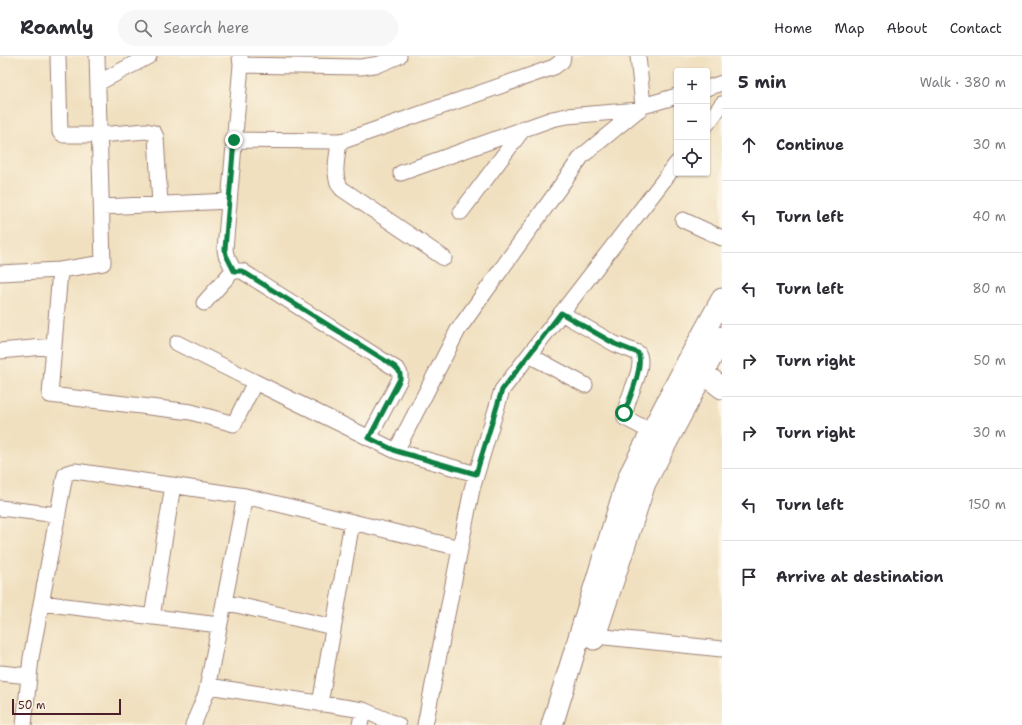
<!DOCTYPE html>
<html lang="en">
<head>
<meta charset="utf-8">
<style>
	:root { --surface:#fff; --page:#f7f7f7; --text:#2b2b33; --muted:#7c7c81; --line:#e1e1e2 }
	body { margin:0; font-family:"Shantell Sans",sans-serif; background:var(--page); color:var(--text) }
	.controls { position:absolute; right:12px; top:12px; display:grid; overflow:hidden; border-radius:4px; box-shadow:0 1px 3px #0004 }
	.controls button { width:36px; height:36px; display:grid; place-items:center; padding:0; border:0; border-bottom:1px solid var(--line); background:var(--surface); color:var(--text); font:20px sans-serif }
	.scale { position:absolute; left:12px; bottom:10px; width:109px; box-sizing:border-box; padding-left:4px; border:2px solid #4a1f2b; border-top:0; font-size:11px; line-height:14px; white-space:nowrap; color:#4a1f2b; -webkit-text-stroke:3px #fcf5e5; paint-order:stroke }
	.stop { position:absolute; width:12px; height:12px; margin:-9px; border:3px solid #0b8043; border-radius:50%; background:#fff }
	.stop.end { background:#0b8043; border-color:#fff; box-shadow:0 1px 4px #0008 }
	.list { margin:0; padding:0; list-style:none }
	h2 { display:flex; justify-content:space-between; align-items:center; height:52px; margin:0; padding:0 16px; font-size:17px }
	h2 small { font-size:13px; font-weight:400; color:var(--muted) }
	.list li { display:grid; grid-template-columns:26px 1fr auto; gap:12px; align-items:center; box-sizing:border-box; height:72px; padding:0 16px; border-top:1px solid var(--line) }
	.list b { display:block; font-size:15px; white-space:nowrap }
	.list em { font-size:13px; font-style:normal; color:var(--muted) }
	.icon { flex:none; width:22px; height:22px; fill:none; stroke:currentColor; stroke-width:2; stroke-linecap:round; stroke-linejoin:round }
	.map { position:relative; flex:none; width:722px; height:669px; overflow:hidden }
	header { display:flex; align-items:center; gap:24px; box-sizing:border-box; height:56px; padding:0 20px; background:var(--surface); border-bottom:1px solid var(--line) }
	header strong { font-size:19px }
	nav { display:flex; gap:22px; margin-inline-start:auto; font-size:14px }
	.search { width:280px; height:36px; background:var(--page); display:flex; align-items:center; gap:10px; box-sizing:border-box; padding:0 14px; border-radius:22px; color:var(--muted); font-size:15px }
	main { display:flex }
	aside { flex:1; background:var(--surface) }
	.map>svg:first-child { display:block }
</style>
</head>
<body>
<header>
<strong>Roamly</strong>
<div class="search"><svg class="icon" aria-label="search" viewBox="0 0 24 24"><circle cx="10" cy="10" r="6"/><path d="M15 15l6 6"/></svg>Search here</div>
<nav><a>Home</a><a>Map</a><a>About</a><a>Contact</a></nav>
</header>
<main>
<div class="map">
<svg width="722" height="669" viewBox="0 0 722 669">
	<rect width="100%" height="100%" fill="#fcf5e5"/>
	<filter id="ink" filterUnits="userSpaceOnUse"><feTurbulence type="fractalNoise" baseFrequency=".025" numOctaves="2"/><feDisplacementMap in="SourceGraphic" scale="8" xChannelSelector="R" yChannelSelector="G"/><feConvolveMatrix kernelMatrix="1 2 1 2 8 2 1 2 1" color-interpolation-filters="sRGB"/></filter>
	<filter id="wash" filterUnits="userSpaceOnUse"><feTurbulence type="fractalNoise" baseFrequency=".012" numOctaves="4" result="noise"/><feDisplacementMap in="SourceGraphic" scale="16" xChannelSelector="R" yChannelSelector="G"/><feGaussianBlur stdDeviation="0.9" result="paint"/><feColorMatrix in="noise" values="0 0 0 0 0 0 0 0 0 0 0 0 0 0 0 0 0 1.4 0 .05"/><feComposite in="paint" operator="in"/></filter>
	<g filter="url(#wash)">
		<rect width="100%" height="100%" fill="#f0e0c0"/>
	</g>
	<g filter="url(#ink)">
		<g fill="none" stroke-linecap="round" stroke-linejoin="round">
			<!-- street casing -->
			<g stroke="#9d8076" stroke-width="17">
				<path id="street" d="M58,0L60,76L64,79H100L146,75L154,77L156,81L160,148
					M97,0L103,207L60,214L50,339L191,356L234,368L255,326L396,395
					M638,0L643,50L677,40
					M241,9L361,11L380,8L399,0
					M98,27L149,0
					M707,32L722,27
					M707,68L722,48
					M234,84L339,85L346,84L554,11L562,5L563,0
					M339,85C338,100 331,121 342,133L444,202
					M401,117L552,63L567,60L639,54
					M102,151L229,145
					M461,156L524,72
					M683,164L722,182
					M234,215L226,199L225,193L241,9L240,0
					M0,217L60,214
					M204,247L230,218L234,215H242L398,314L400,318V323L369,382
					M561,257L615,288L638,297C647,313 623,345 625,362L652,376
					M177,287L255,326
					M0,295L54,290
					M529,299L585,329
					M476,418L396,395L458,274L582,100L643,50
					M0,452L58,459
					M224,546L333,571
					M41,547L219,569
					M152,561L173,429
					M586,579L722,593
					M0,617L29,620
					M208,630L363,654
					M320,648L352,466
					M24,669L31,602L65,419L67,417L75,415L245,440
					M193,669L206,638L245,440L460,492
					M360,669L363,654L398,669
					M425,669L472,433L502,334L677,107"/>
			</g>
			<!-- secondary casing -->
			<g stroke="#9d8076" stroke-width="23">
				<path id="secondary" d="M693,309L722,332
					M594,583L645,427L722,281
					M552,669L621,445L630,418L688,305L722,243"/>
			</g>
			<!-- street -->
			<use href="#street" stroke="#fff" stroke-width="15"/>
			<!-- secondary -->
			<use href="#secondary" stroke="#fff" stroke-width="21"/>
		</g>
	</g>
	<g fill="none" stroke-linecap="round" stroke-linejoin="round" filter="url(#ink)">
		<!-- route -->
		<path stroke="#0b8043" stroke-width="5" d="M234,84L225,193L226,199L234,215H242L394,310C399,314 401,317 400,323L369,382L396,395L476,418L502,334L561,257L615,288L638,297C644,308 629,345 624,357"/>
	</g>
</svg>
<div class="controls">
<button>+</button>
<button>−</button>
<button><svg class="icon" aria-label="locate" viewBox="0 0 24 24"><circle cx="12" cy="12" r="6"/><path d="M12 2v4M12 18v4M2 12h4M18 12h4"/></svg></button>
</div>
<div class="scale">50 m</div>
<div class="stop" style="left:624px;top:357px"></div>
<div class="stop end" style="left:234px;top:84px"></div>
</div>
<aside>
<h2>5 min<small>Walk · 380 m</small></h2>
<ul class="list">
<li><svg class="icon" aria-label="ahead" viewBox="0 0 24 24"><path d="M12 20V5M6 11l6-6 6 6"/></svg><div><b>Continue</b></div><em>30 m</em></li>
<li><svg class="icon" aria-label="left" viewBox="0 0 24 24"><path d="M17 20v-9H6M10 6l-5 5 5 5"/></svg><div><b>Turn left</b></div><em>40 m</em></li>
<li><svg class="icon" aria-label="left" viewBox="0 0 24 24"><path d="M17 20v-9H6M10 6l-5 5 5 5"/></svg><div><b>Turn left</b></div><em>80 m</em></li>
<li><svg class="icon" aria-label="right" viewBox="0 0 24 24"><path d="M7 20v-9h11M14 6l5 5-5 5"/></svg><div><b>Turn right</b></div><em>50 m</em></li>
<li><svg class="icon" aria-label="right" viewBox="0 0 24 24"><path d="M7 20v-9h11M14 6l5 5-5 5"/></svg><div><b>Turn right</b></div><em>30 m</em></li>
<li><svg class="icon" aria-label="left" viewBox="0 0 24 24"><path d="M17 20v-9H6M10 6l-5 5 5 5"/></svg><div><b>Turn left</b></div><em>150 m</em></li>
<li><svg class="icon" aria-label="arrive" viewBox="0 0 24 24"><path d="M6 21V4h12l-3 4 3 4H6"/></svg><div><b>Arrive at destination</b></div></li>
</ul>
</aside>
</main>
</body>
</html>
